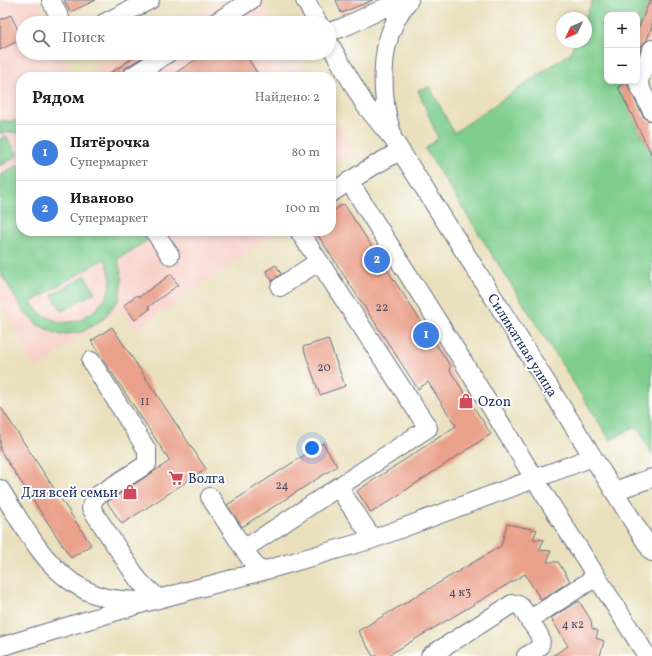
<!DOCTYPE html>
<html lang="ru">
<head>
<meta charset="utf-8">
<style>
	:root { --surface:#fff; --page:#f6f6f6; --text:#202124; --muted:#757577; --line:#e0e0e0; --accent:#d93025 }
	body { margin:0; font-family:Vollkorn,serif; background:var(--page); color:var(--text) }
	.controls { position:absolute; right:12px; top:12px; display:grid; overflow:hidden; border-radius:8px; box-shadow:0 2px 6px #0003 }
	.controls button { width:36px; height:36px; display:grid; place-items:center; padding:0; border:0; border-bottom:1px solid var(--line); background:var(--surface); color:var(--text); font:20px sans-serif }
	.compass { position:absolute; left:556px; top:12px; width:36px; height:36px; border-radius:50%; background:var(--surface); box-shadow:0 2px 6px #0003; rotate:226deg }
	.you { position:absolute; left:312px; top:448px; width:14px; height:14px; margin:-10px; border:3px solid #fff; border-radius:50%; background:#1a73e8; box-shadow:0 0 0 6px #1a73e833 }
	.badge { display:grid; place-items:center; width:26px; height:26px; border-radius:50%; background:var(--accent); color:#fff; font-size:13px; font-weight:700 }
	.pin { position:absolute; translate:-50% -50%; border:2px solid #fff; box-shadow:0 1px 4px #0006 }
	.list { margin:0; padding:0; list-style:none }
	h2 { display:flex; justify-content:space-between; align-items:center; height:52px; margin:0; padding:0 16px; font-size:17px }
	h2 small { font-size:13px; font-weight:400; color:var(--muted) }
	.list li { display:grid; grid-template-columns:26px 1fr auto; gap:12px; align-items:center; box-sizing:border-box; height:56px; padding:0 16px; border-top:1px solid var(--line) }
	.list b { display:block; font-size:15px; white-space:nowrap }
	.list p { margin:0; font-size:13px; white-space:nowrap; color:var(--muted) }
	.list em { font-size:13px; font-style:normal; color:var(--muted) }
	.icon { flex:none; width:22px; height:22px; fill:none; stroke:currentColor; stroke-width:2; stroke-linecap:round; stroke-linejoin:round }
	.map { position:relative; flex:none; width:652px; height:656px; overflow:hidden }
	.search { position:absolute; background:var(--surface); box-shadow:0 2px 6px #0003; left:16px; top:16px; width:320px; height:44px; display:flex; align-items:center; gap:10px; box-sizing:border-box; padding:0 14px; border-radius:22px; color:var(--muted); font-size:15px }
	.panel { position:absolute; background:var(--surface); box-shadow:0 2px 6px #0003; left:16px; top:72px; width:320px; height:164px; border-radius:16px }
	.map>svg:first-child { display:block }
</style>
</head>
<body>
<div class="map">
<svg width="652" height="656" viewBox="0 0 652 656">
	<rect width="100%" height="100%" fill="#fff"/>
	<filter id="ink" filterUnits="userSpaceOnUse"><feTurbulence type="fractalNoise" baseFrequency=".025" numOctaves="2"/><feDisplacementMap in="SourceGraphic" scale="8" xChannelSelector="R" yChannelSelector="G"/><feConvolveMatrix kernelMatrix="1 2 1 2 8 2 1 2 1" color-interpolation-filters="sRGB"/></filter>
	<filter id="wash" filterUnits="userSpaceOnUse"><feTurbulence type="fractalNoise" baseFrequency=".012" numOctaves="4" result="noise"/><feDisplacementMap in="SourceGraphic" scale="16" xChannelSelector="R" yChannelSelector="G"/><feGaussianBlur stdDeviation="0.9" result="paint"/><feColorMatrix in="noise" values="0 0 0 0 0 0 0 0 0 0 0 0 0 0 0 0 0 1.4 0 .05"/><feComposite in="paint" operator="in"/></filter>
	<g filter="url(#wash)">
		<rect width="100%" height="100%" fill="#eae0bd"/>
		<!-- built -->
		<path fill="#f7d1c8" d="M0,0H38L48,23H23V53H62L72,77H21V231H265L270,237L136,330L120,309L35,369L0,304Z
			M222,0H261L275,23H179Z
			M123,53H293L308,77H77Z
			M331,114L354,151L331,165Z"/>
		<!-- green -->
		<path fill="#7fce8e" stroke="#4d7e76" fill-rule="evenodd" d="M593,0H650L637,32V15H607V81H618L617,84L652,155V455L637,426L610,440L425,149L438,138L418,90L430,87L454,133L570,53L575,42H586L585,18Z
			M0,121H19L21,122V135L16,132L0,133Z
			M6,136L18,155L0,166V139Z
			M21,164V231H142L148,240L118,259L122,279L119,299L103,319L82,332L60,335L36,324L24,312L0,272V176ZM104,259L107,263L111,279L108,294L96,310L78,321L61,323L43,315L33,305L31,302Z
			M85,276L95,292L62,311L52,295Z"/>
		<g id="blocks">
			<!-- building -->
			<path fill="#eaa18b" d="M64,0H96L70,12Z
				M336,0H373L341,13Z
				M650,0H652V27L647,40L642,45L637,58V32Z
				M11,15L22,39L0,50V20Z
				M141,53H149L125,68L122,72L121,77H104Z
				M206,53H244L260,77H169Z
				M628,82L629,88L643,116L647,120L652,121V155L618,87Z
				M344,204L451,367L449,369L491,434L371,513L357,491L456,426L428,382L418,389L315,231H331V212Z
				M276,265L281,274L272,281L266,271Z
				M171,274L178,285L148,307L150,309L135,320L124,305L137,295L139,297Z
				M112,327L206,469L122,524L107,502L170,461L91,341Z
				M328,339L345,386L320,395L303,347Z
				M0,406L91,545L71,558L0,450Z
				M323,443L337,466L242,527L227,505Z
				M507,524L537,530L533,539L544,540L539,550L551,551L547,562H558L570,581L541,600L525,574L387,656H373L358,631L501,546Z
				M579,601L591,620L592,628L598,631L596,638L604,641L600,656H552L568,646L551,618Z"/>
		</g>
	</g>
	<g filter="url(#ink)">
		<use href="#blocks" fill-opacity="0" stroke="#636d7f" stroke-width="1"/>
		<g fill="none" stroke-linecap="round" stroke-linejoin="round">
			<!-- minor casing -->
			<g stroke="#636d7f" stroke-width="20">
				<path id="minor" d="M51,0L62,23
					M305,0L318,23
					M104,23L150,0
					M215,23L251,0
					M329,32L344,27L401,0
					M329,43L365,105L378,121L393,139L495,300L652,552
					M652,49L638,83L652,111
					M131,77L168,53
					M392,136C390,125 386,114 385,103C381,65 384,30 409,0
					M349,181L464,363L534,478L647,656
					M331,193L373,166L400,151
					M154,231L170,255
					M280,287L319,261
					M91,361L147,450V464L95,497L91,508L139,581L159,599
					M338,487L373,539
					M0,489C27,531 50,580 100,596C110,600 129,600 140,601
					M614,491L652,478
					M210,497L259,572
					M244,549L428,428L299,231
					M0,647L147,602L259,572L373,539L593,457
					M430,656L512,604C522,603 524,612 529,620
					M526,656C530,654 534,652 537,649C547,641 534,627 529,620L596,577"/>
			</g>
			<!-- minor -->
			<use href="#minor" stroke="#fff" stroke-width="18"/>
		</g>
	</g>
	<!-- icons -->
	<defs>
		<g id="shop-bare" transform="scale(1.2)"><path d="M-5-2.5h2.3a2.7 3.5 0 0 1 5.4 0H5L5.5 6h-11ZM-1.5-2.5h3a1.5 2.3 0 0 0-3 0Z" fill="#d1495b" stroke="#fff" stroke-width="2.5" paint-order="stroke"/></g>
		<g id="supermarket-bare" transform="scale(1.2)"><path d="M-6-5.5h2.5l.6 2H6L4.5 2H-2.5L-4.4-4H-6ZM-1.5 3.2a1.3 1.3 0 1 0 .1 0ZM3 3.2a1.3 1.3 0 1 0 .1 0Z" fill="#d1495b" stroke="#fff" stroke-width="2.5" paint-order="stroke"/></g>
	</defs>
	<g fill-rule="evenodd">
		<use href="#shop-bare" x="466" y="401"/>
		<use href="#supermarket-bare" x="176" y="478"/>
		<use href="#shop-bare" x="130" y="492"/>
	</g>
	<g text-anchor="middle" stroke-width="4" stroke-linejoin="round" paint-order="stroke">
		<!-- number labels -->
		<g font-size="12" fill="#4f4c69">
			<text x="382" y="311">22</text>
			<text x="324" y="371">20</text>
			<text x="145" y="405">11</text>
			<text x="282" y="489">24</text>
			<text x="460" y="596">4 к3</text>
			<text x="573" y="628">4 к2</text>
		</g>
		<!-- street labels -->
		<g font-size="14" fill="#1b2f5e" stroke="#fff">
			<text transform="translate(523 345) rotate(58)" y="5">Силикатная улица</text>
		</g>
		<!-- poi labels -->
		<g font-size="14" fill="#1b2f5e" stroke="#fff" text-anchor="start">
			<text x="478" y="406">Ozon</text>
			<text x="188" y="483">Волга</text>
			<text x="118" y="497" text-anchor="end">Для всей семьи</text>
		</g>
	</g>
</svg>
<div class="controls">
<button>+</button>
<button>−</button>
</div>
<svg class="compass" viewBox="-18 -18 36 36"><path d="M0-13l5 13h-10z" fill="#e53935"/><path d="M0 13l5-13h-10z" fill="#757577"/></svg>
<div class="you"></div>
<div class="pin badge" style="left:426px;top:335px;background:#3f7fe0">1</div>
<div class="pin badge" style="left:377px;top:260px;background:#3f7fe0">2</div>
<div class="search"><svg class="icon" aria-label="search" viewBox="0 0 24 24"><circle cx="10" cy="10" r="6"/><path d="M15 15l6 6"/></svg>Поиск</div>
<section class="panel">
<h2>Рядом<small>Найдено: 2</small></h2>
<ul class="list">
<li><span class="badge" style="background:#3f7fe0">1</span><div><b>Пятёрочка</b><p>Супермаркет</p></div><em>80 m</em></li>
<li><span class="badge" style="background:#3f7fe0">2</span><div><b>Иваново</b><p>Супермаркет</p></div><em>100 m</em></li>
</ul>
</section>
</div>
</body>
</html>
